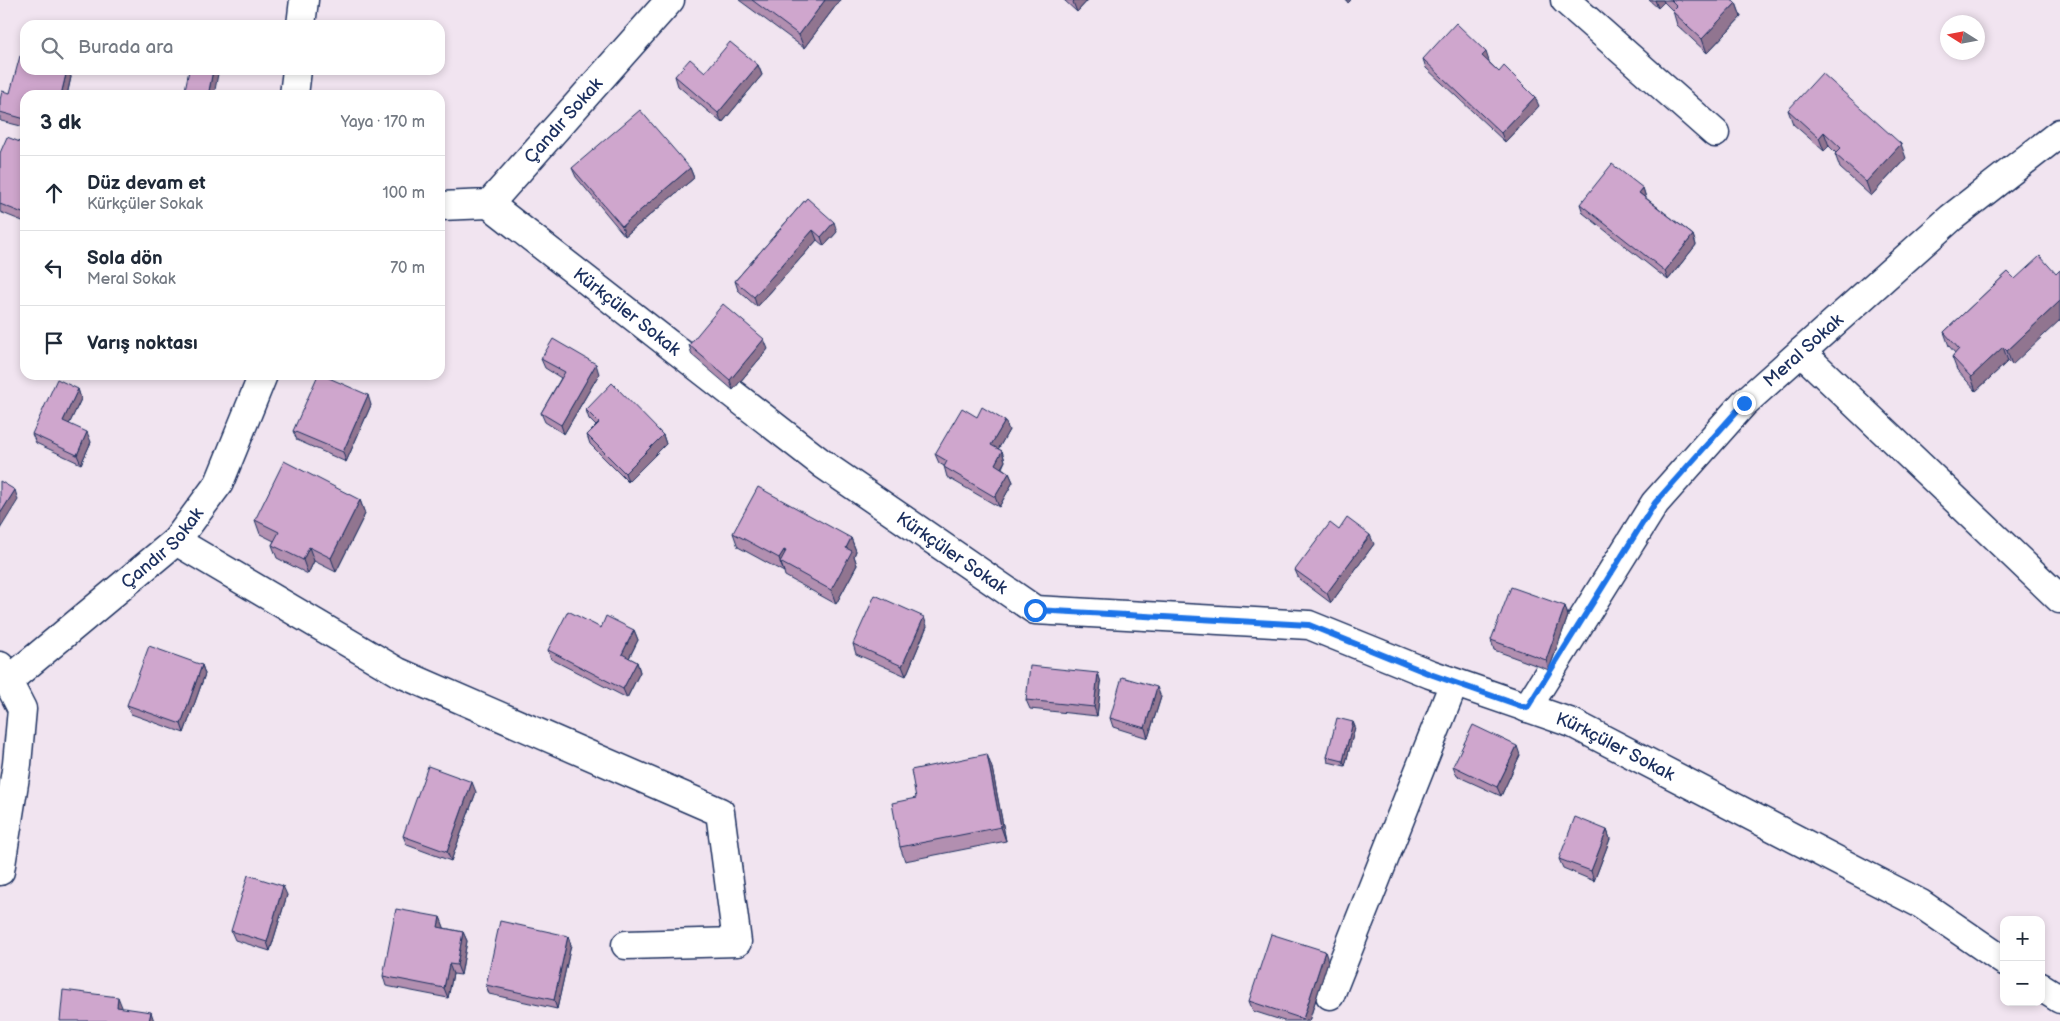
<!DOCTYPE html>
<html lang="tr">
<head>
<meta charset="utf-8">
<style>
	:root { --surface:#fff; --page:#f6f6f7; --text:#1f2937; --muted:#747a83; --line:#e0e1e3 }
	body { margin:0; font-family:"Balsamiq Sans",sans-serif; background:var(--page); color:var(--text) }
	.controls { position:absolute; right:15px; bottom:15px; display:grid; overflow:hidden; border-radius:10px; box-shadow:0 2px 8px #0003 }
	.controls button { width:45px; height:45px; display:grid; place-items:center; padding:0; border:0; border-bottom:1px solid var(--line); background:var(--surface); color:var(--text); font:25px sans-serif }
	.compass { position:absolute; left:1940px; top:15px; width:45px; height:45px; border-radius:50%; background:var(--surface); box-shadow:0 2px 8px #0003; rotate:281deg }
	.stop { position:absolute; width:15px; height:15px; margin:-11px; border:4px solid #1a73e8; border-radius:50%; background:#fff }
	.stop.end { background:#1a73e8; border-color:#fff; box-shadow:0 1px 5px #0008 }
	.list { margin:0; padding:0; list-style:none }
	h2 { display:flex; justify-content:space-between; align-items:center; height:65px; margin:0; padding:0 20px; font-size:21px }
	h2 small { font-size:16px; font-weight:400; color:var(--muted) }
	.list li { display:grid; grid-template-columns:32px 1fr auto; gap:15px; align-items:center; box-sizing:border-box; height:75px; padding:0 20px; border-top:1px solid var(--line) }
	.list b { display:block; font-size:19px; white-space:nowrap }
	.list p { margin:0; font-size:16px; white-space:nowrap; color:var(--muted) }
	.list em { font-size:16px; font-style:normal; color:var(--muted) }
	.icon { flex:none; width:28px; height:28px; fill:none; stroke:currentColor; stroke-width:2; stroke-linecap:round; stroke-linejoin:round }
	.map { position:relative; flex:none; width:2060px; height:1021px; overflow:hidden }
	.search { position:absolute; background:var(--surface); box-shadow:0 2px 8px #0003; left:20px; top:20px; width:425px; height:55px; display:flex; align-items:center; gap:12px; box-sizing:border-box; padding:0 18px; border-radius:15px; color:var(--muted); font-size:19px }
	.panel { position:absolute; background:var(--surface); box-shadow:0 2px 8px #0003; left:20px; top:90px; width:425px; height:290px; border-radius:15px }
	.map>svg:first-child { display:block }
</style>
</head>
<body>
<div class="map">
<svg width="2060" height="1021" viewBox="0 0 2060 1021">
	<rect width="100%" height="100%" fill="#f1e4f0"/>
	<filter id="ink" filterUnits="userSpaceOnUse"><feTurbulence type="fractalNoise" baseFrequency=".02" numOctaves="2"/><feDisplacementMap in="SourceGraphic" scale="10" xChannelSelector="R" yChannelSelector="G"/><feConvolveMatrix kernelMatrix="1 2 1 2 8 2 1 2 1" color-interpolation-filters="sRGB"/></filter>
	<g filter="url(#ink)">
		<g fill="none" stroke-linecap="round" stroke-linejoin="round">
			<!-- minor casing -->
			<g stroke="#1b2f5e" stroke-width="31">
				<g id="minor">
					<path d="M1565,0L1715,133"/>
					<path d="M301,25L304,0"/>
					<path d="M294,95L297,70"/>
					<path id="s1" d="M489,204L824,465L1035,610L1309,625L1430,674L1572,723L1921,904L2004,961"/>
					<path id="s2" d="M440,206L489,204L670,0"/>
					<path d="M1801,352L2060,599"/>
					<path d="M176,541L398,672L720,812L737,942L626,945"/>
					<path d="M0,666L22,709L17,764L0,871"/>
					<path id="s3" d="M8,681L176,541L219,483L263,375"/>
					<path id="s4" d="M1527,708L1655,503L1744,403L1951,218L2060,133"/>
					<path d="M2041,987L2060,999"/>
					<path d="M1330,995L1454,683"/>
				</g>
			</g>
			<!-- minor -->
			<use href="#minor" stroke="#fff" stroke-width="28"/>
		</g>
		<!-- wall -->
		<path fill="#b28fb0" stroke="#1b2f5e" d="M739,0H840L804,48Z
			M1064,0H1088L1077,12Z
			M1649,0H1733L1736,3L1741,17L1707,53L1677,25L1673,11L1664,2L1658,8Z
			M1423,59L1489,61V62L1499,72L1539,106L1505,142L1426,68Z
			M758,65L762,75L722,123L678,86L675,76Z
			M25,70H68L71,77L67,95H25V127L1,121L0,120V100L10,93Z
			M1788,110L1906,158L1871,196L1840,168L1835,154L1836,153L1829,146L1824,151L1793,124Z
			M25,144V222L0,212V153Z
			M572,168H690L694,178L625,236L576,177Z
			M1643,188L1646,198L1693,235L1696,245L1668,280L1583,213L1580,204Z
			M807,198L837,232L824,246L817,240L757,307L738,290L735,281Z
			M2008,272L2012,365L2008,361L1976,391L1957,370L1952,357L1955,353L1949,346L1944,332Z
			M689,345L768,349L733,390L692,355Z
			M541,359L599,374L564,434L545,422L541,413L561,378L545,368Z
			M78,389L81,399L69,424L91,442L81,464L36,443L32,434Z
			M371,405L346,462L297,440L293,431Z
			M586,410L663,435L666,444L628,482L590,444L587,435L596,426L589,419Z
			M977,417L1009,430L998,449L1002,451L1005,461L1002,468L1009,473L1013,482L999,507L947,477L944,466L939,463L935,454Z
			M360,500L365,514L336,572L314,561L308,574L277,558L272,545L274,541L260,534L255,520Z
			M1339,530L1374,544L1331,603L1299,579L1295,570Z
			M733,533L851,538L856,551L854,556L857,565L836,604L785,576L784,572L738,547Z
			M1565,606L1568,616L1549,670L1494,650L1491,640Z
			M927,626L906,676L856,654L853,644Z
			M601,628L634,630L638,640L629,658L637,662L640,672L627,698L551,659L548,650Z
			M202,665L205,674L184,733L131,714L127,705Z
			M1098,673L1101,683L1097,716L1030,709L1026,700Z
			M1161,697L1148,738L1113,727L1110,718Z
			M1353,722L1355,727L1345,766L1328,762L1327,757Z
			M1520,755L1501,796L1457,776L1453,766Z
			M992,768L1006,841L905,861L900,847L916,798Z
			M476,792L451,861L407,845L403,836Z
			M1607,830L1610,839L1594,881L1563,868L1559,859Z
			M287,895L270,951L235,940L231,931Z
			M440,917L444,928L463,932L467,941L461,975L453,974L448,998L386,986L383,976Z
			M568,936L571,945L557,1009L489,994L486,985Z
			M1328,961L1309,1021H1284L1253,1011L1249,1001Z"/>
		<!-- shaded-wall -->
		<path fill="#917490" stroke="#1b2f5e" d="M825,0H840L804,48L799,35Z
			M1075,0H1088L1077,12L1073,2Z
			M1346,0H1351L1348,3Z
			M1655,0H1663L1664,2L1658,8Z
			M1736,3L1741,17L1707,53L1702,39Z
			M1486,52L1489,61L1486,65L1482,56Z
			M758,65L762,75L722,123L718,113Z
			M67,70H68L71,77L67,95H61Z
			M213,70H216L218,74L214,95L209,91Z
			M1535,97L1539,106L1505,142L1501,133Z
			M1824,132L1829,146L1824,151L1819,138Z
			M1901,144L1906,158L1871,196L1866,182Z
			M690,168L694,178L625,236L622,226Z
			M1643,188L1646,198L1639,193Z
			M834,222L837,232L824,246L821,237Z
			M813,230L817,240L757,307L754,297Z
			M1693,235L1696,245L1668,280L1665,271Z
			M2060,301V320L2012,365L2007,351Z
			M764,339L768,349L733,390L730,380Z
			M2003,347L2008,361L1976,391L1971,377Z
			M596,364L599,374L564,434L561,425Z
			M78,389L81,399L66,431L63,421Z
			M368,395L371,405L346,462L343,452Z
			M1005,421L1009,430L995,455L991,445Z
			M87,432L91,442L81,464L77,455Z
			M663,435L666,444L628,482L625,473Z
			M1002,451L1005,461L998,473L995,464Z
			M1009,473L1013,482L999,507L995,497Z
			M15,490L18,500L0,529V514Z
			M360,500L365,514L336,572L331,558Z
			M1370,535L1374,544L1331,603L1327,593Z
			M851,538L856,551L854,556L857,565L836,604L831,590L846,548Z
			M309,547L314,561L308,574L303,560Z
			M784,550L789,563L780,562L784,572L779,558Z
			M1565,606L1568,616L1549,670L1546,660Z
			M924,617L927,626L906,676L902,666Z
			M634,630L638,640L626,664L622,654Z
			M637,662L640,672L627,698L623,689Z
			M202,665L205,674L184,733L181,724Z
			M1098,673L1101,683L1097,716L1094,707Z
			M1157,687L1161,697L1148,738L1145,728Z
			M1353,722L1355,727L1345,766L1343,761Z
			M1517,746L1520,755L1501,796L1497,787Z
			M987,754L992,768L1006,841L1001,827Z
			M472,782L476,792L451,861L447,852Z
			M1607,830L1610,839L1594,881L1591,871Z
			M283,886L287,895L270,951L267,942Z
			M440,917L444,927L442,937L438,927Z
			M463,932L467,941L461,975L457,965Z
			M568,936L571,945L557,1009L554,1000Z
			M1325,951L1328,961L1309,1021H1304L1303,1019Z
			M449,964L453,974L448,998L444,988Z
			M118,997L122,1007L120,1016L117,1007Z
			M151,1012L154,1021H149Z"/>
		<!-- building -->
		<path fill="#cfa6cd" stroke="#1b2f5e" d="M752,0H825L799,35Z
			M1671,0H1733L1736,3L1702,39L1672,11L1677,6Z
			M1456,23L1486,52L1482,56L1499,72L1504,66L1535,97L1501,133L1423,59Z
			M730,42L758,65L718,113L675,76L690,59L705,72Z
			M20,56L25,57V70H67L61,95H25V119L0,112V100L2,91L10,93Z
			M189,70H213L209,91L223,94V95H184Z
			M1822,73L1901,144L1866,182L1835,154L1841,148L1824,132L1819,138L1788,110Z
			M640,110L690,168L622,226L572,168Z
			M7,137L25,144V214L0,204V153Z
			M1612,164L1643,188L1639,193L1693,235L1665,271L1580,204Z
			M807,198L834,222L821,237L813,230L754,297L735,281Z
			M2040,256L2056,274L2060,270V301L2007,351L2003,347L1971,377L1952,357L1959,349L1944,332L2008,272L2015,279Z
			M723,304L764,339L730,380L689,345Z
			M553,339L596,364L561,425L541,413L565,372L541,359Z
			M318,375H322L368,395L343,452L293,431Z
			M57,379L78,389L63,421L87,432L77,455L32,434Z
			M612,383L663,435L625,473L587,435L599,423L586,410Z
			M982,407L1005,421L991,445L1002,451L995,464L1009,473L995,497L944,467L947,461L935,454L962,408L977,417Z
			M284,461L360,500L331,558L309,547L303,560L272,545L279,532L255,520Z
			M0,481L15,490L0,514Z
			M758,487L851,538L846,548L852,551L831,590L780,562L786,551L784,550L779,558L733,533Z
			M1347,518L1370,535L1327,593L1295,570L1330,523L1339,530Z
			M1511,587L1565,606L1546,660L1491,640Z
			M875,595L924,617L902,666L853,644Z
			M568,611L601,628L606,616L634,630L622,654L637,662L623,689L548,650Z
			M149,646L202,665L181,724L127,705Z
			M1030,666L1098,673L1094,707L1026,700Z
			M1122,677L1157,687L1145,728L1110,718Z
			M1337,718L1353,722L1343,761L1327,757Z
			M1473,725L1517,746L1497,787L1453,766Z
			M987,754L1001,827L900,847L892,803L916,798L911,770Z
			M428,766L472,782L447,852L403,836Z
			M1575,817L1607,830L1591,871L1559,859Z
			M248,875L283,886L267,942L231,931Z
			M396,909L440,917L438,927L463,932L457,965L449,964L444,988L383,976Z
			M500,921L568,936L554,1000L486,985Z
			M1271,934L1325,951L1303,1019L1249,1001Z
			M63,990L118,997L117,1007L151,1012L149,1021H60Z"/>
	</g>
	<g fill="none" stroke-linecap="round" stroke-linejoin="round" filter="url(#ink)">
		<!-- route -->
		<path stroke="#1a73e8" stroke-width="6" d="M1035,610L1309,625L1430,674L1527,708L1655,503L1744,403"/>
	</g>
	<g text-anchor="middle" stroke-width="4" stroke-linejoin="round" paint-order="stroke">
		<!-- street labels -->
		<g font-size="18" fill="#1b2f5e" stroke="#fff">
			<text dy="6" stroke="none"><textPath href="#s2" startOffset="161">Çandır Sokak</textPath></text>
			<text dy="6" stroke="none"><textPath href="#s1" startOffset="175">Kürkçüler Sokak</textPath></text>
			<text dy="6" stroke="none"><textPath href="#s4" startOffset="455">Meral Sokak</textPath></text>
			<text dy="6" stroke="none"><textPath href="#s3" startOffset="204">Çandır Sokak</textPath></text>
			<text dy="6" stroke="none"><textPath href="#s1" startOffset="580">Kürkçüler Sokak</textPath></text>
			<text dy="6" stroke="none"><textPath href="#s1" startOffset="1285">Kürkçüler Sokak</textPath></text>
		</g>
	</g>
</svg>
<div class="controls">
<button>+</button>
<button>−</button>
</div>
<svg class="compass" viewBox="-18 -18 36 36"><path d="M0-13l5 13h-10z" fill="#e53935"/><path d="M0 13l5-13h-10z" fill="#747a83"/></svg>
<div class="stop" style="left:1035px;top:610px"></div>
<div class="stop end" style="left:1744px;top:403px"></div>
<div class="search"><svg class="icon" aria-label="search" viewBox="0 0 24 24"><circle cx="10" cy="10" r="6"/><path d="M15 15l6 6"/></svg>Burada ara</div>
<section class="panel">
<h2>3 dk<small>Yaya · 170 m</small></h2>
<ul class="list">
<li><svg class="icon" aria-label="ahead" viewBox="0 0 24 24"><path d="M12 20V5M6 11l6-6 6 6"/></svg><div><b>Düz devam et</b><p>Kürkçüler Sokak</p></div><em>100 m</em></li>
<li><svg class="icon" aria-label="left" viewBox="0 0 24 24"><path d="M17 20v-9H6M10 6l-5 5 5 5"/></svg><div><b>Sola dön</b><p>Meral Sokak</p></div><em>70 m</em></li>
<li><svg class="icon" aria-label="arrive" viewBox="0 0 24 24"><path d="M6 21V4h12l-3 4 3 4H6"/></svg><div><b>Varış noktası</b></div></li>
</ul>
</section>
</div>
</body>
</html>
